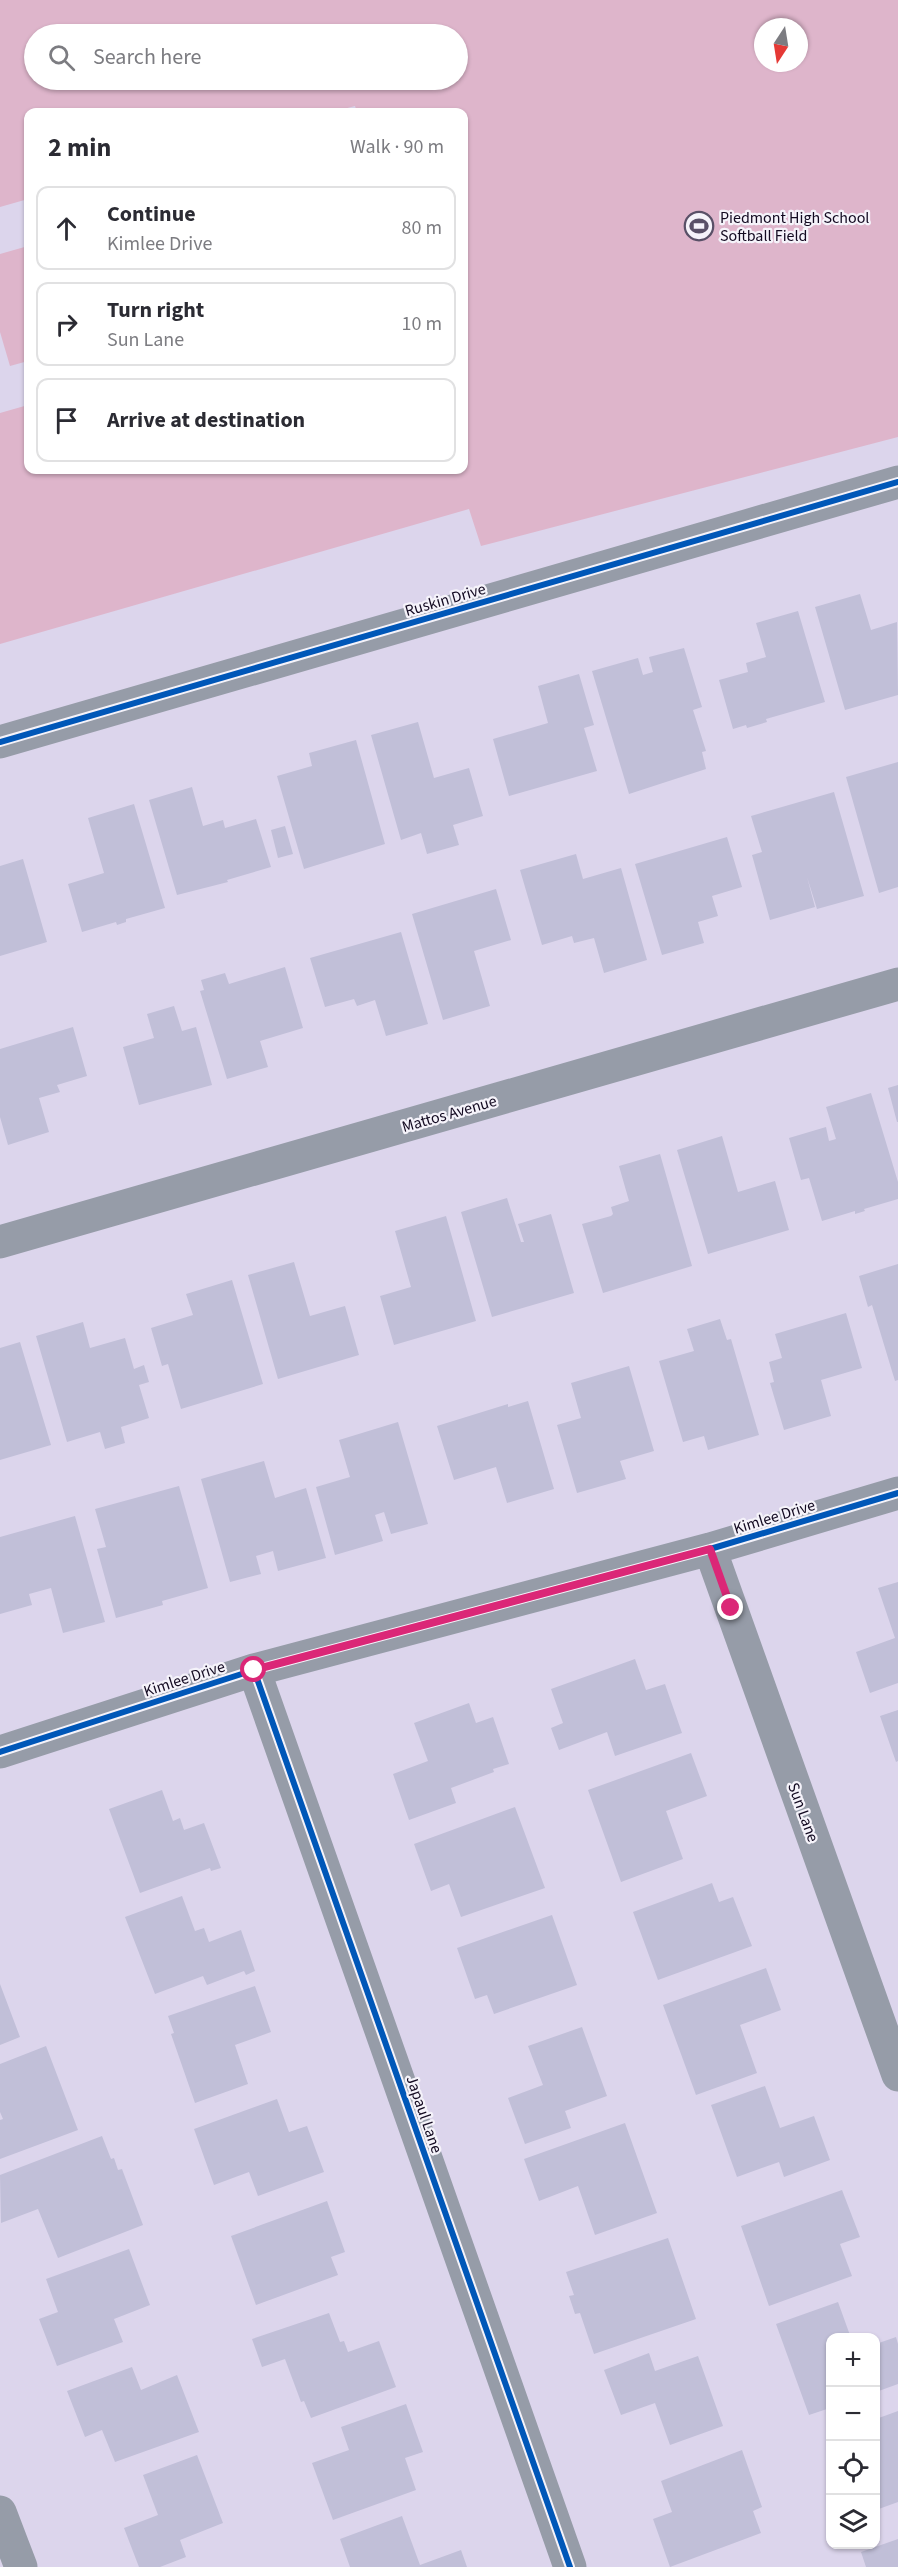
<!DOCTYPE html>
<html lang="en">
<head>
<meta charset="utf-8">
<style>
	:root { --surface:#fff; --page:#f2f2f3; --text:#2b2b33; --muted:#7c7c81; --line:#e1e1e2 }
	body { margin:0; font-family:"Source Sans 3",sans-serif; background:var(--page); color:var(--text) }
	.controls { position:absolute; right:18px; bottom:18px; display:grid; overflow:hidden; border-radius:12px; box-shadow:0 2px 4px #0004 }
	.controls button { width:54px; height:54px; display:grid; place-items:center; padding:0; border:0; border-bottom:2px solid var(--line); background:var(--surface); color:var(--text); font:30px sans-serif }
	.compass { position:absolute; left:754px; top:18px; width:54px; height:54px; border-radius:50%; background:var(--surface); box-shadow:0 2px 4px #0004; rotate:192deg }
	.stop { position:absolute; width:18px; height:18px; margin:-14px; border:4px solid #db2777; border-radius:50%; background:#fff }
	.stop.end { background:#db2777; border-color:#fff; box-shadow:0 2px 6px #0008 }
	.list { margin:0; padding:0; list-style:none }
	h2 { display:flex; justify-content:space-between; align-items:center; height:78px; margin:0; padding:0 24px; font-size:26px }
	h2 small { font-size:20px; font-weight:400; color:var(--muted) }
	.list li { display:grid; grid-template-columns:39px 1fr auto; gap:18px; align-items:center; box-sizing:border-box; height:84px; margin:0 12px 12px; padding:0 12px; border:2px solid var(--line); border-radius:12px }
	.list b { display:block; font-size:22px; white-space:nowrap }
	.list p { margin:0; font-size:20px; white-space:nowrap; color:var(--muted) }
	.list em { font-size:20px; font-style:normal; color:var(--muted) }
	.icon { flex:none; width:33px; height:33px; fill:none; stroke:currentColor; stroke-width:2; stroke-linecap:round; stroke-linejoin:round }
	.map { position:relative; flex:none; width:898px; height:2567px; overflow:hidden }
	.search { position:absolute; background:var(--surface); box-shadow:0 2px 4px #0004; left:24px; top:24px; width:444px; height:66px; display:flex; align-items:center; gap:15px; box-sizing:border-box; padding:0 21px; border-radius:33px; color:var(--muted); font-size:22px }
	.panel { position:absolute; background:var(--surface); box-shadow:0 2px 4px #0004; left:24px; top:108px; width:444px; height:366px; border-radius:12px }
	.map>svg:first-child { display:block }
</style>
</head>
<body>
<div class="map">
<svg width="898" height="2567" viewBox="0 0 898 2567">
	<rect width="100%" height="100%" fill="#dcd5ec"/>
	<!-- green -->
	<path fill="#deb5cb" fill-rule="evenodd" d="M0,0H898V437L481,546L469,509L0,644V413L28,405V470H464V112H357L355,106L332,112H28V199L0,207ZM763,27H799V63H763ZM458,34V80H34V34Z
		M28,246V361L10,366L0,332V254Z"/>
	<!-- building -->
	<path fill="#c1bfd8" d="M860,594L871,630L897,622L898,695L845,710L815,607Z
		M798,611L825,702L766,719L767,722L747,728L746,725L733,729L719,680L748,672L746,663L766,657L756,623Z
		M684,648L702,707L693,710L706,751L702,752L706,769L629,794L592,671L638,658L643,675L653,672L649,657Z
		M579,674L594,725L584,728L597,771L509,796L493,739L548,723L538,686Z
		M418,722L434,778L469,768L483,816L453,825L459,845L427,854L421,833L401,840L371,735Z
		M356,740L385,844L304,869L277,776L312,766L309,753Z
		M898,762V887L879,893L846,777Z
		M192,787L203,826L223,820L225,828L256,819L271,867L227,880L228,882L177,895L149,800Z
		M834,792L864,896L817,909L807,877L815,907L770,920L752,855L762,852L751,816Z
		M134,804L165,908L126,919V922L117,925L116,922L82,932L68,884L104,873L88,818Z
		M285,826L293,854L278,858L271,830Z
		M727,837L742,887L712,896L718,916L698,922L704,943L662,955L635,864Z
		M576,854L583,879L621,868L647,960L604,973L594,938L574,943L572,936L542,945L520,870Z
		M23,859L47,942L0,956V866Z
		M496,889L511,940L474,951L490,1006L443,1020L412,914Z
		M401,932L428,1024L386,1036L375,1000L357,1006L354,999L325,1007L310,958Z
		M285,967L303,1028L260,1041L268,1067L227,1079L200,991L204,990L201,980L225,973L229,984Z
		M174,1006L182,1031L196,1027L212,1085L139,1105L123,1047L154,1038L147,1014Z
		M73,1027L87,1076L57,1085L60,1092L39,1098L49,1132L8,1145L0,1117V1049Z
		M898,1085V1122H897L888,1088Z
		M871,1093L898,1182V1199L864,1209L865,1211L855,1214V1211L822,1221L809,1178L801,1180L789,1138L826,1127L829,1141L836,1139L826,1107Z
		M722,1136L738,1192L775,1181L789,1230L708,1254L677,1150Z
		M660,1154L692,1266L603,1293L582,1224L611,1216L613,1214L611,1207L629,1201L619,1166Z
		M507,1198L521,1242H524L518,1224L551,1214L574,1293L492,1317L461,1212Z
		M446,1216L476,1321L394,1345L380,1296L411,1287L395,1231Z
		M294,1262L310,1316L345,1306L359,1355L278,1379L248,1275Z
		M898,1264V1380L895,1381L872,1305L868,1307L859,1276Z
		M232,1280L263,1384L181,1409L168,1364L162,1366L151,1328L193,1315L186,1294Z
		M846,1313L862,1368L821,1380L831,1416L784,1430L770,1383L774,1382L769,1362L782,1358L775,1334Z
		M720,1319L727,1340L731,1339L759,1435L708,1450L704,1436L683,1442L659,1361L694,1351L687,1329Z
		M83,1322L90,1348L125,1338L134,1369L144,1365L149,1382L139,1385L149,1418L121,1427L125,1443L105,1449L100,1432L67,1442L36,1336Z
		M20,1342L51,1445L0,1460V1348Z
		M629,1366L654,1451L620,1461L626,1479L577,1493L557,1425L581,1418L571,1383Z
		M528,1401L554,1489L507,1503L496,1467L454,1480L437,1426L508,1404V1407Z
		M398,1422L428,1524L391,1534L384,1512L375,1515L383,1541L335,1555L316,1487L350,1477L339,1440Z
		M264,1461L275,1498L306,1488L326,1558L278,1571L273,1551L256,1556L261,1574L230,1582L201,1479Z
		M179,1486L208,1588L162,1601L163,1605L116,1618L97,1549L106,1547L95,1509Z
		M75,1516L105,1622L63,1633L51,1588L29,1594L32,1605L0,1614V1537Z
		M898,1582V1683L870,1693L856,1652L895,1638L878,1588Z
		M635,1659L646,1690L665,1684L682,1733L615,1756L607,1732L559,1750L551,1728L563,1723L551,1689Z
		M469,1703L476,1723L493,1717L509,1764L493,1769L494,1772L451,1788L456,1803L409,1820L393,1774L428,1761L414,1723Z
		M898,1710V1761L896,1762L880,1716Z
		M691,1753L707,1796L666,1811L683,1859L621,1882L588,1790Z
		M162,1790L173,1821L180,1818L184,1830L204,1823L221,1868L211,1871L210,1868L140,1893L109,1809Z
		M515,1807L545,1888L461,1917L449,1884L431,1891L414,1844Z
		M712,1883L719,1902L733,1897L752,1946L658,1980L633,1912Z
		M182,1896L195,1931L204,1928L209,1942L241,1930L255,1971L246,1975L244,1971L207,1985L203,1976L155,1994L125,1917Z
		M552,1915L577,1985L494,2014L487,1995L475,1999L457,1948Z
		M766,1968L781,2010L740,2025L757,2073L696,2095L663,2005Z
		M0,1984L20,2037L0,2045Z
		M255,1986L271,2032L235,2045L248,2084L195,2103L171,2034L174,2033L168,2016Z
		M582,2027L607,2096L565,2111L571,2128L525,2144L508,2098L543,2085L528,2046Z
		M46,2046L78,2130L0,2159V2120L3,2119L0,2112V2064Z
		M765,2086L780,2128L814,2116L830,2160L784,2177L779,2162L737,2177L711,2105Z
		M277,2099L289,2132L307,2126L324,2172L258,2196L249,2172L214,2185L194,2129Z
		M625,2123L657,2213L595,2235L578,2186L539,2201L524,2159Z
		M102,2136L111,2159L114,2158L118,2170L122,2169L143,2225L58,2258L38,2209L1,2223L0,2175Z
		M842,2190L860,2237L840,2244L852,2276L769,2306L741,2226Z
		M327,2201L345,2252L331,2257L338,2275L256,2305L231,2236Z
		M668,2238L696,2319L594,2354L580,2313L575,2314L569,2296L574,2295L566,2272Z
		M129,2249L150,2305L114,2319L123,2342L57,2366L39,2319L58,2312L46,2279Z
		M838,2302L851,2338H830V2408L809,2415L776,2324Z
		M329,2313L340,2342L344,2341L348,2352L379,2341L396,2387L311,2418L304,2401L301,2402L285,2359L262,2367L252,2339Z
		M896,2337L898,2344V2384L876,2392V2344Z
		M649,2353L655,2371L698,2356L723,2426L670,2445L655,2403L621,2415L604,2370Z
		M132,2367L141,2390L177,2375L199,2432L115,2462L102,2430L85,2437L67,2391Z
		M406,2404L423,2452L405,2458L416,2490L333,2520L312,2463L349,2450L341,2427Z
		M898,2411V2502L876,2510V2419Z
		M742,2450L762,2507L753,2511L761,2533L670,2567L653,2519L672,2512L661,2481Z
		M197,2455L223,2523L180,2540L186,2557L160,2567H139L124,2528L158,2515L143,2475Z
		M402,2516L420,2565L461,2550L467,2567H350L340,2539Z
		M898,2539V2567H866L861,2552Z"/>
	<g fill="none" stroke-linecap="round" stroke-linejoin="round">
		<!-- minor -->
		<path stroke="#969ca8" stroke-width="33" d="M0,742L898,482
			M0,1242L898,984
			M710,1549L898,2075
			M254,1670L570,2567
			M0,1752L254,1670L710,1549L898,1493
			M0,2512L21,2567"/>
		<!-- cycleway casing -->
		<g stroke="#f5f3fa" stroke-width="10">
			<path id="cycleway" d="M0,742L898,482
				M254,1670L570,2567
				M0,1752L254,1670L710,1549L898,1493"/>
		</g>
		<!-- cycleway -->
		<use href="#cycleway" stroke="#0057b8" stroke-width="6"/>
	</g>
	<g fill="none" stroke-linecap="round" stroke-linejoin="round">
		<!-- route -->
		<path stroke="#db2777" stroke-width="8" d="M254,1670L710,1549L731,1608"/>
	</g>
	<!-- icons -->
	<defs>
		<g id="stadium-ring" transform="scale(1.5)"><circle r="9.5" fill="#f5f3fa" stroke="#595067" stroke-width="1.5"/><path d="M0-5a6.5 5 0 1 0 0 10a6.5 5 0 1 0 0-10ZM-3.5-1.8h7v3.6h-7Z" fill="#595067"/></g>
	</defs>
	<g fill-rule="evenodd">
		<use href="#stadium-ring" x="699" y="226"/>
	</g>
	<g text-anchor="middle" stroke-width="4.5" stroke-linejoin="round" paint-order="stroke">
		<!-- poi labels -->
		<g font-size="16" fill="#120920" stroke="#f5f3fa" text-anchor="start">
			<text x="720" y="223">Piedmont High School<tspan x="720" dy="18">Softball Field</tspan></text>
		</g>
		<!-- street labels -->
		<g font-size="16" fill="#120920" stroke="#f5f3fa">
			<text transform="translate(445 599) rotate(-16)" y="6">Ruskin Drive</text>
			<text transform="translate(449 1113) rotate(-16)" y="6">Mattos Avenue</text>
			<text transform="translate(774 1516) rotate(-17)" y="6">Kimlee Drive</text>
			<text transform="translate(184 1678) rotate(-18)" y="6">Kimlee Drive</text>
			<text transform="translate(804 1812) rotate(70)" y="6">Sun Lane</text>
			<text transform="translate(425 2114) rotate(71)" y="6">Japaul Lane</text>
		</g>
	</g>
</svg>
<div class="controls">
<button>+</button>
<button>−</button>
<button><svg class="icon" aria-label="locate" viewBox="0 0 24 24"><circle cx="12" cy="12" r="6"/><path d="M12 2v4M12 18v4M2 12h4M18 12h4"/></svg></button>
<button><svg class="icon" aria-label="layers" viewBox="0 0 24 24"><path d="M12 4l9 5-9 5-9-5zM3 14l9 5 9-5"/></svg></button>
</div>
<svg class="compass" viewBox="-18 -18 36 36"><path d="M0-13l5 13h-10z" fill="#e53935"/><path d="M0 13l5-13h-10z" fill="#7c7c81"/></svg>
<div class="stop" style="left:254px;top:1670px"></div>
<div class="stop end" style="left:731px;top:1608px"></div>
<div class="search"><svg class="icon" aria-label="search" viewBox="0 0 24 24"><circle cx="10" cy="10" r="6"/><path d="M15 15l6 6"/></svg>Search here</div>
<section class="panel">
<h2>2 min<small>Walk · 90 m</small></h2>
<ul class="list">
<li><svg class="icon" aria-label="ahead" viewBox="0 0 24 24"><path d="M12 20V5M6 11l6-6 6 6"/></svg><div><b>Continue</b><p>Kimlee Drive</p></div><em>80 m</em></li>
<li><svg class="icon" aria-label="right" viewBox="0 0 24 24"><path d="M7 20v-9h11M14 6l5 5-5 5"/></svg><div><b>Turn right</b><p>Sun Lane</p></div><em>10 m</em></li>
<li><svg class="icon" aria-label="arrive" viewBox="0 0 24 24"><path d="M6 21V4h12l-3 4 3 4H6"/></svg><div><b>Arrive at destination</b></div></li>
</ul>
</section>
</div>
</body>
</html>
